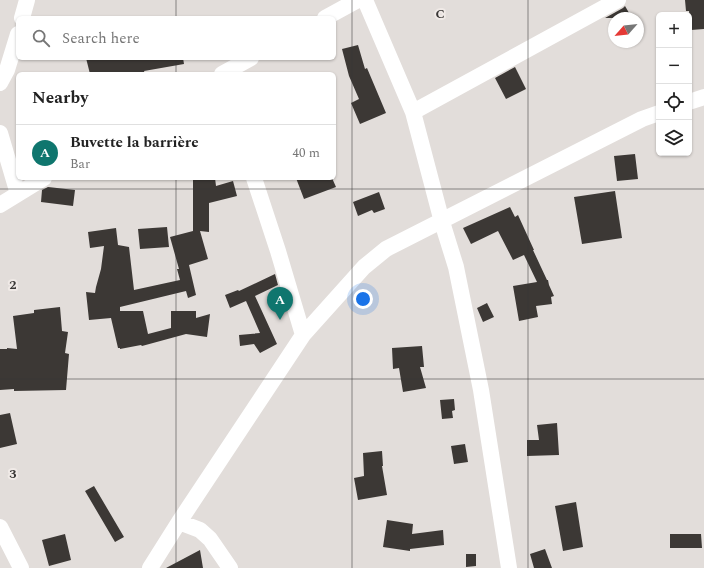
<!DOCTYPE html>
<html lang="en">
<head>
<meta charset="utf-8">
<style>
	:root { --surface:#fff; --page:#f6f6f6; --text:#222; --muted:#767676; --line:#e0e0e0; --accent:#0f766e }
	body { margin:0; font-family:Spectral,serif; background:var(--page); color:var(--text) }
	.controls { position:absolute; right:12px; top:12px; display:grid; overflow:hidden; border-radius:6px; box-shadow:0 1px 3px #0004 }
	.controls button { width:36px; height:36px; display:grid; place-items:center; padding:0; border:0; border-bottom:1px solid var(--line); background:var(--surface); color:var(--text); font:20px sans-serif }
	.compass { position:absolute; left:608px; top:12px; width:36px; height:36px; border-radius:50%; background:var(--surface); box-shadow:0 1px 3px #0004; rotate:243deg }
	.you { position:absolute; left:363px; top:299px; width:14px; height:14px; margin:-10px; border:3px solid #fff; border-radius:50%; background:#1a73e8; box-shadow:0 0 0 6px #1a73e833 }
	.badge { display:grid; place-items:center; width:26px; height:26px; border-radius:50%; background:var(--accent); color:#fff; font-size:13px; font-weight:700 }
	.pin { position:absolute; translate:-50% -33px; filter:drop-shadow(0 1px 2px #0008) }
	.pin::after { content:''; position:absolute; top:21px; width:14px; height:12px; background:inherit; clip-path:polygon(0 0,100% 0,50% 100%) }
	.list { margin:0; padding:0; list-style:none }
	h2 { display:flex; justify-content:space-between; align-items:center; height:52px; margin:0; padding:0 16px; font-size:17px }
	h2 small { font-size:13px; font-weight:400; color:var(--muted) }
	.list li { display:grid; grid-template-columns:26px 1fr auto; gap:12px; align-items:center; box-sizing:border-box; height:56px; padding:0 16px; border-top:1px solid var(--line) }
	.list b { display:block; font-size:15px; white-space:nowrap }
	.list p { margin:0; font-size:13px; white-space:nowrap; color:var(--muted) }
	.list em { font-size:13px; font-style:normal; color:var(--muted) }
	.icon { flex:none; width:22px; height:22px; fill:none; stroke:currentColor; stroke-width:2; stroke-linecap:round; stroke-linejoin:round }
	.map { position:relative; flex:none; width:704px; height:568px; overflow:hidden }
	.search { position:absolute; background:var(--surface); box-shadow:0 1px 3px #0004; left:16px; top:16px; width:320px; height:44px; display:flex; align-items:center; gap:10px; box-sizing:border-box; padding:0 14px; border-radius:6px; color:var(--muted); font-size:15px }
	.panel { position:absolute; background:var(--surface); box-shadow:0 1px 3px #0004; left:16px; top:72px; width:320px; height:108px; border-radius:6px }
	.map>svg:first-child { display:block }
</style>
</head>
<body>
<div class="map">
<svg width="704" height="568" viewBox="0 0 704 568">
	<rect width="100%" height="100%" fill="#e2ddda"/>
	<!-- building -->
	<path fill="#3c3835" d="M685,0H704V29L691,30L689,11H686Z
		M625,6L632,18H605L623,8Z
		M358,45L365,69L367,68L386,113L360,124L351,103L359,99L349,76L342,49Z
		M86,58H183L184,64L144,71L145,74H90Z
		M515,67L526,89L506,99L495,78Z
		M635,154L638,179L617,181L614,156Z
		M193,178H215L216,186L233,181L237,196L209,203V232L200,231L208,259L189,265L196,295L188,298L186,291L120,307V311H143L148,334L171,328V311H196V318L210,314L207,337L186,334L142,346L141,345L120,349V348H118L111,318L89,320L86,292L95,293L96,287L101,269L104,246L90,248L88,232L116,228L118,245L129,247L134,290L180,280L177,269H179L170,237L193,231Z
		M296,178H332L336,187L304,199Z
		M48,187L75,190L73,206L41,202L42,190Z
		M615,191L622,238L582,244L574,197Z
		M379,192L385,209L374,213L372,210L358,216L353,202Z
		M510,207L515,217L518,215L534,250H533L547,280H548L549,285L554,296L551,297L552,304L536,306L538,317L519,321L513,286L537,282L524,255L513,260L498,231L471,244L463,228Z
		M167,227L169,247L140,249L138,229Z
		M275,274L278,285L255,296L277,344L260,353L254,344L240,346L239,335L260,333L246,301L230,308L225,295L238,290L239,291Z
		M487,303L494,317L483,322L477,308Z
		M60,307L62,331L68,332L65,353L69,354L66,390L14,391V389L0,390V349H7V348L17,349L13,316L34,313V310Z
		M422,346L424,367H420L426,388L403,392L399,368L393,369L392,348Z
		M454,399L455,410L452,411L453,418L442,419L440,400Z
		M10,413L17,444L0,448V415Z
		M557,423L559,455L527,456V440H539L537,425Z
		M465,444L468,462L454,464L451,446Z
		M382,451L383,466H382L387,495L358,500L354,478L364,476L363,453Z
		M94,486L124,537L115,542L85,491Z
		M576,502L583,547L563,551L555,506Z
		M387,520L413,524L412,534L443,530L444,545L410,549V551L383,547Z
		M65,534L71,560L49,566L42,540Z
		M670,534H701L702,548H670Z
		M545,549L552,568H534L530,554Z
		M200,550L203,568H166Z
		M466,554H476V566L466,567Z"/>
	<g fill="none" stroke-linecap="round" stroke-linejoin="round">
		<!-- minor -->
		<path stroke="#fff" stroke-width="16" d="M365,0L413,112L442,222L456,267L481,390L509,568
			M22,18L27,0
			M325,18L358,0
			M222,74L251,58
			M0,83L7,70L18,34
			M689,102L704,97
			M413,112L618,0
			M0,133L18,194
			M254,178L278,251L303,335
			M0,205L44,178
			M179,522L200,530L210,539L230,568
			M0,527L21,568
			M150,568L179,522L303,335L364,267L386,249L642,119L659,113"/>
	</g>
	<!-- grid -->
	<path fill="none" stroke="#393736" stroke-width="1" stroke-opacity="0.55" d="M176,0V18M352,0V568M528,0V568M176,58V74M176,178V568M0,189H704M0,379H704"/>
	<g font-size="13" text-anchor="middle" font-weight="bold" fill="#393736" stroke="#f0eae7" stroke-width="4" stroke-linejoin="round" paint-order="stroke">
		<text x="440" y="18">C</text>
		<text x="13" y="289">2</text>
		<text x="13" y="478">3</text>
	</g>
</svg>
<div class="controls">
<button>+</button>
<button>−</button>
<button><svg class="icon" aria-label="locate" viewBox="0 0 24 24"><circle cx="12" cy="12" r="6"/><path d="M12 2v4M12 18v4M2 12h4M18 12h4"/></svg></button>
<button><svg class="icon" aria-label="layers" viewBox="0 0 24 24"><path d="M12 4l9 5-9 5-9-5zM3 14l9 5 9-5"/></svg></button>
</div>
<svg class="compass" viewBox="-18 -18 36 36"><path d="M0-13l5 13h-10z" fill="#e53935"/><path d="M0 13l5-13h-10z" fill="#767676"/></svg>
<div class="you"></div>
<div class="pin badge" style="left:280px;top:320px">A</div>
<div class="search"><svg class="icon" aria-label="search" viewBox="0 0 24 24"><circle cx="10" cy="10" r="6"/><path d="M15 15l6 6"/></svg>Search here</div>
<section class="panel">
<h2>Nearby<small></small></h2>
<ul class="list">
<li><span class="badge">A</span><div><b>Buvette la barrière</b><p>Bar</p></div><em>40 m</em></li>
</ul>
</section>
</div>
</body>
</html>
